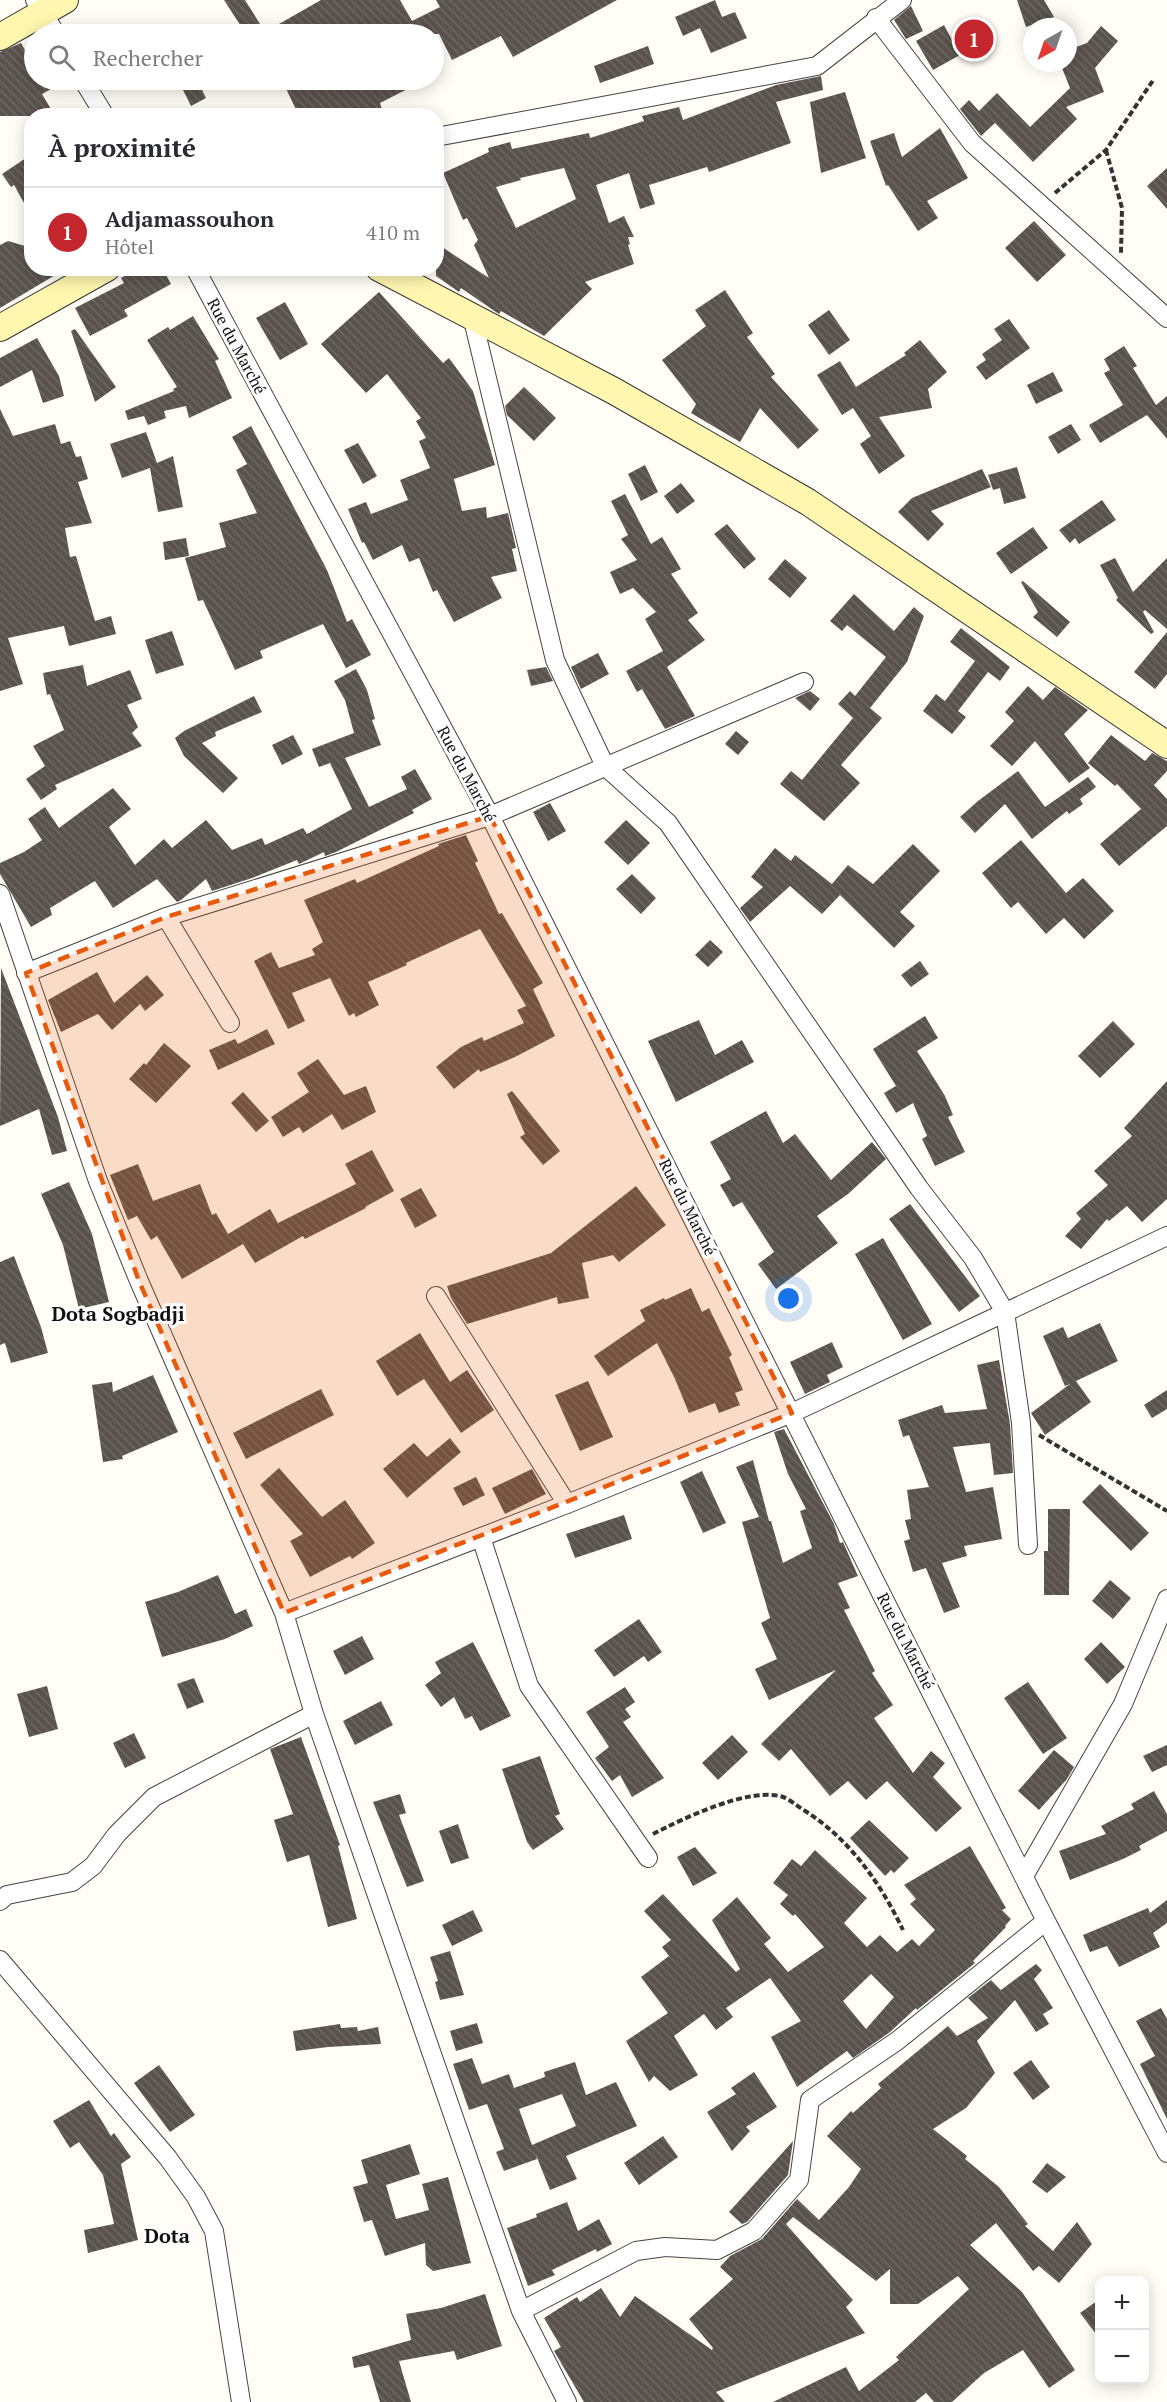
<!DOCTYPE html>
<html lang="fr">
<head>
<meta charset="utf-8">
<style>
	:root { --surface:#fff; --page:#f7f7f7; --text:#2b2b33; --muted:#7c7c81; --line:#e1e1e2; --accent:#c4262e }
	body { margin:0; font-family:"PT Serif",serif; background:var(--page); color:var(--text) }
	.controls { position:absolute; right:18px; bottom:18px; display:grid; overflow:hidden; border-radius:12px; box-shadow:0 3px 15px #0003 }
	.controls button { width:54px; height:54px; display:grid; place-items:center; padding:0; border:0; border-bottom:2px solid var(--line); background:var(--surface); color:var(--text); font:30px sans-serif }
	.compass { position:absolute; left:1023px; top:18px; width:54px; height:54px; border-radius:50%; background:var(--surface); box-shadow:0 3px 15px #0003; rotate:220deg }
	.you { position:absolute; left:789px; top:1299px; width:21px; height:21px; margin:-15px; border:4px solid #fff; border-radius:50%; background:#1a73e8; box-shadow:0 0 0 9px #1a73e833 }
	.badge { display:grid; place-items:center; width:39px; height:39px; border-radius:50%; background:var(--accent); color:#fff; font-size:20px; font-weight:700 }
	.pin { position:absolute; translate:-50% -50%; border:3px solid #fff; box-shadow:0 2px 6px #0006 }
	.list { margin:0; padding:0; list-style:none }
	h2 { display:flex; justify-content:space-between; align-items:center; height:78px; margin:0; padding:0 24px; font-size:26px }
	h2 small { font-size:20px; font-weight:400; color:var(--muted) }
	.list li { display:grid; grid-template-columns:39px 1fr auto; gap:18px; align-items:center; box-sizing:border-box; height:90px; padding:0 24px; border-top:2px solid var(--line) }
	.list b { display:block; font-size:22px; white-space:nowrap }
	.list p { margin:0; font-size:20px; white-space:nowrap; color:var(--muted) }
	.list em { font-size:20px; font-style:normal; color:var(--muted) }
	.icon { flex:none; width:33px; height:33px; fill:none; stroke:currentColor; stroke-width:2; stroke-linecap:round; stroke-linejoin:round }
	.map { position:relative; flex:none; width:1167px; height:2402px; overflow:hidden }
	.search { position:absolute; background:var(--surface); box-shadow:0 3px 15px #0003; left:24px; top:24px; width:420px; height:66px; display:flex; align-items:center; gap:15px; box-sizing:border-box; padding:0 21px; border-radius:33px; color:var(--muted); font-size:22px }
	.panel { position:absolute; background:var(--surface); box-shadow:0 3px 15px #0003; left:24px; top:108px; width:420px; height:168px; border-radius:24px }
	.map>svg:first-child { display:block }
</style>
</head>
<body>
<div class="map">
<svg width="1167" height="2402" viewBox="0 0 1167 2402">
	<defs>
		<pattern id="building-back-hatch" width="6" height="6" patternUnits="userSpaceOnUse" patternTransform="scale(1.5)"><rect width="6" height="6" fill="#5a524d"/><path d="M-1 5l2 2M0 0l6 6M5-1l2 2" fill="none" stroke="#6d6662"/></pattern>
	</defs>
	<rect width="100%" height="100%" fill="#fffdf5"/>
	<!-- building -->
	<path fill="url(#building-back-hatch)" fill-rule="evenodd" d="M224,0H245L265,32L321,0H400L412,21L440,7L436,0H617L513,57L501,36L452,60L439,34H246Z
		M715,0L722,17L735,12L747,38L711,53L700,28L683,36L675,17Z
		M1017,0H1044L1054,17L1026,27Z
		M911,6L923,31L906,39L894,20Z
		M944,25L960,55L933,70L916,41Z
		M1101,26L1118,41L1095,68L1104,92L1066,107L1077,119L1033,162L995,123L981,136L960,109L969,100L979,111L997,93L1030,127L1070,88L1060,63H1068V50L1087,43Z
		M21,43L34,66V80H67L42,94L55,116H0V52Z
		M648,46L654,64L600,83L594,66Z
		M821,76L823,90L776,102L791,143L709,172L707,167L649,185L655,204L640,209L629,173L596,185L609,223L624,216L634,237H628L630,244L628,245L634,264L585,282L592,289L544,336L501,311L499,314L496,312L461,288L459,292L436,276V243L489,278L474,245L478,240L467,218L463,220L443,173L489,152L488,148L510,142L512,149L589,133L590,138L644,121L642,116L679,107L683,120L776,85ZM564,168L576,199L516,228L496,187L521,180L520,178Z
		M178,80H197L206,98L191,106Z
		M282,80H333L338,89L362,80H370L373,87L387,80H425L380,103L382,110L367,116H299Z
		M845,92L866,158L821,173L810,102Z
		M940,128L968,178L927,201L938,218L918,231L888,185L886,186L870,141L894,133L902,157Z
		M32,154V217L14,185L11,187L2,174Z
		M1167,168V209L1147,186Z
		M1034,221L1066,255L1037,282L1005,248Z
		M8,241L32,248V268H67L0,308V245Z
		M138,268H162L171,284L124,310L128,316L90,336L75,308L124,283L121,278Z
		M725,290L753,333L747,337L775,374L771,377L819,430L798,449L760,408L740,442L691,413L696,404L662,360L706,326L695,310Z
		M379,292L443,363L449,358L473,391L495,465L454,479L462,511L486,507L487,518L508,513L516,548L512,549L517,571L491,577L502,598L454,622L437,590L433,592L419,558L409,562L402,545L373,560L364,542L362,543L348,509L366,502L371,514L408,500L400,480L430,468L419,441L426,438L416,421L421,418L387,374L366,393L321,344Z
		M285,302L308,344L280,360L256,318Z
		M829,310L850,340L829,355L808,325Z
		M193,316L219,359L215,361L232,398L189,418L186,406L164,411L166,418L148,425L144,416L128,420L125,411L174,391L173,389L177,387L147,340L168,327L170,330Z
		M1009,319L1030,348L986,380L976,367L986,360L982,354L1002,340L994,329Z
		M75,329L116,387L95,402L71,331Z
		M37,338L59,376L64,396L43,403L32,370L0,387V358Z
		M920,340L947,372L928,389L932,408L879,417L905,456L879,474L860,444L871,436L853,408L842,415L817,375L840,361L856,387L906,355L904,353Z
		M1124,346L1137,366L1133,368L1156,405L1167,396V439L1147,415L1100,443L1089,425L1123,405L1104,373L1110,370L1104,359Z
		M1053,372L1063,391L1036,404L1027,385Z
		M524,387L556,418L534,441L507,415L505,406Z
		M0,409L13,436L55,424L61,444L70,441L76,457L81,456L88,479L78,482L92,523L65,528L70,557L76,556L95,621L111,616L116,634L69,646L64,626L8,638L23,684L0,691Z
		M1071,424L1081,440L1058,454L1048,437Z
		M251,426L327,570L347,622L352,619L371,655L346,668L323,624L260,651L263,658L235,670L203,600L198,601L185,558L226,547L219,523L257,513L236,470L247,464L232,437Z
		M146,432L157,463L173,456L183,507L158,512L150,468L122,478L110,444Z
		M358,443L377,476L363,484L344,450Z
		M645,465L658,492L641,501L628,474Z
		M1017,467L1026,498L1004,504L1000,488L993,490L988,475Z
		M982,469L991,487L931,511L944,524L928,541L898,512L912,498Z
		M681,483L695,501L677,514L664,496Z
		M625,494L651,544L662,537L681,569L671,574L698,613L688,620L705,640L667,667L695,716L665,729L642,689L637,692L626,671L663,651L645,619L656,612L633,588L620,594L610,572L637,560L621,539L628,535L611,501Z
		M1102,500L1116,520L1079,544L1075,538L1070,543L1059,530Z
		M727,524L756,559L744,569L714,534Z
		M1033,527L1048,548L1011,574L996,553Z
		M186,538L189,556L165,560L163,542Z
		M1115,558L1133,592L1167,558V629L1145,610L1143,612L1154,632L1151,634L1116,600L1118,598L1100,565Z
		M785,559L807,578L790,598L768,579Z
		M1023,581L1070,622L1057,637L1033,617L1038,612L1021,582Z
		M854,594L894,631L914,607L924,616L907,662L870,708L882,718L841,765L860,783L824,821L780,784L791,771L802,780L853,718L838,704L850,691L855,696L886,657L847,625L842,631L830,621Z
		M961,628L1010,667L1000,681L988,672L958,711L966,717L952,734L923,711L936,694L945,701L975,661L950,642Z
		M172,631L184,665L156,674L145,640Z
		M1167,632V674L1155,689L1134,672Z
		M598,653L609,674L581,689L571,667Z
		M83,665L87,686L130,670L142,699L127,705L138,727L132,733L142,746L55,785L57,789L41,800L26,779L45,766L33,746L64,730L50,694L47,695L43,673Z
		M546,667L553,681L531,686L527,670Z
		M356,669L367,690L375,719L372,720L381,745L345,758L369,807L407,789L401,777L415,769L432,799L412,810L414,813L336,852L325,856L324,852L299,864L297,860L252,878L212,891L206,879L181,900L177,902L157,879L113,908L95,881L50,908L52,915L31,927L0,874V863L24,852L42,840L28,819L45,807L59,828L113,788L131,809L109,827L135,865L164,839L172,848L206,820L232,850L262,838L265,845L303,828L307,834L352,809L330,763L319,767L312,749L354,733L345,700L334,681Z
		M1028,686L1043,700L1055,687L1088,710L1064,734L1090,768L1069,783L1035,741L1012,766L990,746L1014,721L1005,712Z
		M810,691L820,699L810,711L795,698Z
		M254,696L262,712L215,732L216,736L202,743L238,778L223,793L184,756L175,738L184,731Z
		M736,731L749,742L738,755L725,744Z
		M293,735L303,754L282,765L272,745Z
		M1111,735L1145,761L1152,753L1167,761V771L1154,785L1167,799V826L1119,866L1100,844L1141,809L1117,784L1115,786L1088,763Z
		M1018,771L1045,807L1088,777L1096,787L1080,799L1083,804L1069,814L1067,811L1032,839L1005,804L975,833L960,817L978,801Z
		M550,803L566,831L548,841L533,812Z
		M626,820L650,843L628,865L604,842Z
		M466,835L478,861L475,863L499,914L502,913L543,983L533,989L555,1036L515,1057L480,1072L479,1069L454,1089L436,1067L461,1047L482,1037L484,1041L524,1023L517,1010L526,1006L480,929L406,963L407,965L368,982L379,1005L356,1017L354,1013L349,1016L330,978L292,993L305,1021L288,1029L254,961L271,952L279,968L315,955L312,949L323,942L304,900L355,879L357,883L439,846L438,844Z
		M1021,840L1066,893L1083,878L1114,911L1084,939L1064,918L1046,934L1018,902L1011,908L982,873Z
		M913,844L940,871L900,912L915,926L894,948L840,895L822,914L790,886L750,922L740,908L763,887L751,877L775,848L791,861L795,855L832,884L848,865L873,884Z
		M632,874L656,898L641,914L616,889Z
		M710,940L723,952L708,967L695,955Z
		M920,961L929,974L911,987L901,975Z
		M1,968L58,1117L67,1151L52,1155L39,1109L0,1126Z
		M97,972L114,1003L147,975L164,995L145,1011L140,1004L112,1030L98,1014L61,1032L48,1000Z
		M925,1016L938,1038L917,1051L945,1096L953,1115L948,1117L965,1152L935,1166L922,1139L927,1136L913,1103L896,1113L884,1093L896,1086L873,1049Z
		M699,1020L715,1055L742,1040L754,1062L676,1102L648,1041Z
		M1113,1021L1135,1044L1100,1078L1078,1056Z
		M267,1029L275,1044L218,1070L209,1050L235,1039L238,1044Z
		M164,1043L191,1066L156,1103L129,1079L144,1063L146,1065Z
		M318,1059L344,1095L366,1086L376,1112L342,1130L332,1114L303,1133L299,1127L283,1137L271,1117L309,1092L297,1073Z
		M1167,1081V1199L1142,1222L1127,1206L1109,1221L1107,1219L1081,1249L1065,1236L1081,1219L1076,1213L1108,1185L1094,1171L1132,1136L1124,1128Z
		M512,1091L560,1151L543,1165L520,1137L525,1134L507,1094Z
		M243,1092L269,1121L256,1132L231,1103Z
		M766,1111L783,1143L795,1134L831,1180L872,1142L886,1159L848,1194L817,1216L838,1243L776,1289L758,1264L774,1252L742,1202L733,1207L720,1185L731,1179L710,1142Z
		M372,1150L394,1191L365,1207L366,1208L305,1239L303,1236L255,1263L243,1244L182,1279L157,1236L151,1240L137,1216L128,1220L110,1175L138,1164L153,1201L200,1184L212,1215L216,1213L228,1234L270,1209L278,1223L356,1184L345,1164Z
		M69,1182L92,1234L109,1302L79,1309L63,1245L41,1194Z
		M636,1186L666,1225L619,1262L613,1255L582,1263L589,1298L558,1304L557,1297L467,1324L451,1298L447,1286L551,1253Z
		M421,1188L437,1216L415,1228L400,1199Z
		M910,1204L980,1296L959,1312L889,1219Z
		M883,1238L932,1324L903,1340L855,1254Z
		M14,1256L41,1327L48,1353L11,1363L5,1343L0,1345V1262Z
		M691,1288L702,1312L709,1308L732,1355L729,1357L743,1390L735,1393L740,1405L719,1413L715,1403L689,1413L675,1379L657,1343L608,1376L594,1356L645,1321L640,1310L664,1298L665,1300Z
		M1100,1323L1118,1361L1076,1381L1091,1402L1045,1435L1031,1413L1070,1384L1065,1386L1043,1336L1063,1327L1068,1338Z
		M420,1333L450,1382L467,1370L494,1410L461,1433L424,1379L397,1396L376,1361Z
		M832,1342L843,1367L827,1375L830,1382L805,1394L790,1362Z
		M999,1360L1010,1424L1013,1473L994,1475L990,1443L953,1447L966,1492L993,1487L1002,1539L964,1546L967,1556L942,1563L960,1607L944,1613L926,1568L913,1572L904,1541L910,1539L905,1520L911,1519L907,1490L929,1487L909,1435L903,1437L898,1420L942,1405L945,1413L987,1409L977,1365Z
		M153,1375L178,1432L122,1456L123,1459L103,1462L92,1385L112,1382L113,1392Z
		M588,1381L613,1437L580,1451L555,1395Z
		M321,1389L334,1415L246,1459L233,1433Z
		M1167,1390V1409L1152,1418L1144,1405Z
		M784,1429L834,1524L840,1543L843,1542L858,1576L838,1583L850,1608L844,1610L875,1671L872,1673L893,1705L874,1718L913,1773L931,1751L945,1763L933,1777L962,1808L936,1832L887,1781L866,1800L848,1781L830,1796L791,1749L779,1761L761,1744L836,1670L769,1700L755,1669L777,1659L761,1623L770,1618L742,1522L759,1517L736,1467L753,1460L769,1521H771L783,1563L812,1548L800,1511L806,1509L788,1474L774,1432Z
		M450,1438L461,1452L407,1498L383,1469L414,1443L427,1457Z
		M279,1468L322,1517L345,1500L375,1543L352,1559L350,1556L310,1577L290,1541L303,1534L260,1485Z
		M532,1469L546,1494L505,1514L492,1488Z
		M702,1471L726,1523L703,1533L680,1482Z
		M476,1477L485,1495L463,1506L453,1488Z
		M1100,1484L1149,1533L1131,1551L1082,1502Z
		M1048,1509H1070L1069,1595H1044V1551H1048Z
		M624,1515L632,1539L575,1558L566,1534Z
		M218,1575L235,1614L246,1609L253,1626L225,1639L162,1657L145,1602L178,1592Z
		M1110,1580L1131,1598L1113,1619L1092,1601Z
		M639,1619L662,1652L648,1662L644,1656L614,1677L594,1650Z
		M362,1636L374,1659L345,1675L333,1651Z
		M473,1642L511,1716L480,1731L472,1716L465,1719L454,1697L441,1707L425,1685L441,1673L435,1662Z
		M1101,1642L1125,1667L1107,1684L1084,1659Z
		M194,1678L204,1702L187,1709L177,1684Z
		M1028,1682L1067,1738L1043,1754L1004,1698Z
		M47,1686L58,1729L29,1737L17,1694Z
		M625,1687L635,1702L625,1709L631,1717L623,1722L664,1778L632,1797L620,1775L612,1781L595,1758L609,1747L586,1712Z
		M381,1701L393,1725L355,1745L343,1721Z
		M134,1733L146,1758L125,1768L113,1743Z
		M732,1735L748,1752L718,1780L702,1763Z
		M301,1737L340,1845L338,1846L357,1919L328,1927L309,1855L287,1862L274,1820L293,1814L270,1749Z
		M1167,1745V1765L1152,1772L1143,1756Z
		M1054,1750L1074,1767L1067,1779L1039,1810L1018,1791Z
		M540,1756L560,1814L555,1816L564,1829L533,1850L527,1842L502,1769Z
		M1154,1791L1167,1814V1831L1139,1846L1141,1850L1123,1859L1070,1880L1059,1851L1106,1834L1101,1826L1134,1809L1131,1804Z
		M400,1794L406,1813L399,1815L424,1881L407,1887L373,1802Z
		M869,1820L909,1858L894,1873L891,1870L885,1876L850,1838Z
		M458,1824L469,1858L451,1864L439,1831Z
		M970,1846L1006,1908L1002,1910L1011,1919L1005,1926L1006,1927L973,1961L975,1963L917,2010L916,2008L890,2032L853,2058L847,2051L797,2087L771,2037L801,2021L770,1978L726,2008L733,2017L716,2030L704,2014L674,2036L698,2075L670,2091L654,2076L649,2082L626,2041L668,2013L641,1977L669,1956L662,1947L671,1940L644,1911L663,1894L736,1972L740,1969L712,1920L737,1897L771,1938L764,1944L788,1972L824,1947L795,1914L793,1916L780,1904L788,1895L773,1883L792,1859L801,1866L815,1850L867,1898L844,1923L867,1947L880,1935L897,1952L912,1939L919,1946L935,1930L910,1904L916,1899L904,1885ZM871,1974L894,1997L866,2029L843,2001Z
		M695,1847L717,1873L693,1886L677,1857Z
		M1167,1900V1923L1153,1933L1160,1947L1119,1967L1107,1946L1090,1952L1083,1935L1148,1908L1150,1913Z
		M473,1910L483,1931L452,1946L442,1925Z
		M450,1951L464,1995L440,2000L435,1982L438,1981L430,1957Z
		M1036,1964L1042,1970L1034,1979L1053,2008L1043,2014L1049,2024L1036,2032L1015,2000L977,2041L995,2073L966,2108L933,2129L967,2156L965,2159L999,2187L1028,2224L1025,2226L1053,2251L1077,2222L1092,2244L1059,2283L1039,2266L1033,2271L996,2223L970,2245L1022,2292L1075,2370L1049,2388L1023,2350L984,2373L952,2402H934L926,2393L915,2402H773L846,2367L859,2391L899,2360L896,2357L969,2289L958,2276L918,2304H890V2269L876,2281L793,2217L786,2224L853,2300L846,2307L865,2333L716,2392L725,2402H584L554,2351L561,2347L544,2318L577,2297L580,2302L601,2288L620,2317L635,2296L712,2350L713,2348L689,2319L733,2279L720,2267L730,2256L762,2239L797,2199L819,2220L849,2187L861,2169L827,2136L851,2111L853,2113L881,2088L878,2084L948,2026L957,2036L988,2018L968,1998L991,1980L1001,1990Z
		M1161,2008L1167,2019V2119L1140,2064L1155,2056L1136,2021Z
		M477,2023L483,2043L456,2051L450,2031Z
		M340,2024L341,2028L357,2027L358,2031L378,2027L381,2044L328,2047L296,2051L293,2031Z
		M472,2058L482,2084L509,2074L514,2088L545,2077L544,2072L575,2062L586,2095L616,2082L637,2126L566,2156L577,2179L550,2190L536,2155L537,2159L504,2171L496,2152L504,2149L487,2104L469,2110L453,2064ZM562,2094L576,2126L532,2145L519,2109Z
		M1031,2060L1050,2087L1033,2100L1013,2073Z
		M159,2065L195,2115L170,2132L134,2083Z
		M754,2072L777,2107L746,2127L750,2131L732,2151L707,2112L736,2094L731,2088Z
		M89,2100L111,2136L114,2133L131,2157L121,2164L138,2240L88,2253L84,2230L114,2224L103,2175L79,2142L70,2148L53,2121Z
		M663,2136L678,2157L639,2185L624,2163Z
		M793,2141L788,2175L747,2222L742,2224L729,2212Z
		M410,2144L420,2174L386,2185L396,2219L429,2210L422,2184L448,2177L471,2263L433,2271L426,2265L425,2243L385,2256L372,2220L364,2222L353,2187L368,2183L361,2160Z
		M1047,2163L1066,2177L1047,2193L1032,2182Z
		M567,2202L578,2231L599,2219L612,2244L597,2252L596,2249L552,2270L555,2275L528,2286L507,2228L537,2217L536,2214Z
		M485,2294L502,2346L457,2360L454,2351L399,2361L411,2402H380L369,2365L354,2368L352,2357L411,2340L406,2314L441,2308Z
		M1100,2299V2339L1080,2313Z"/>
	<g fill="none" stroke-linecap="round" stroke-linejoin="round">
		<!-- street casing -->
		<g stroke="#444" stroke-width="20">
			<path id="street" d="M35,0L56,34
				M876,18L972,143L1167,318
				M83,80L105,116
				M436,137L817,66L902,0
				M195,268L490,816L1046,1921L1167,2153
				M472,316L555,660L605,766L668,823L919,1188L973,1258L1005,1312L1021,1423L1028,1545
				M0,894L98,1181L139,1281L284,1613L314,1714L521,2311L567,2402
				M166,917L230,1023
				M26,973L166,917L490,816L804,682
				M436,1296L567,1504
				M481,1537L529,1686L648,1858
				M284,1613L567,1504L792,1413L1167,1236
				M1024,1876L1123,1704L1167,1599
				M0,1901L7,1895L72,1882L93,1866L117,1834L154,1797L314,1714
				M0,1960L168,2158L196,2197L214,2231L241,2402
				M521,2311L636,2251L665,2247L717,2250L754,2231L799,2180L810,2100L897,2041L1046,1921"/>
		</g>
		<!-- secondary casing -->
		<g stroke="#333" stroke-width="28">
			<path id="secondary" d="M0,37L65,0
				M379,268L614,391L808,502L1167,745
				M0,328L107,268"/>
		</g>
		<!-- path -->
		<path stroke="#333" stroke-width="4" stroke-dasharray="6 3" stroke-linecap="butt" d="M1106,150L1122,208L1121,253
			M1055,193L1106,150L1154,79
			M1039,1435L1167,1511
			M653,1834C682,1819 750,1786 783,1797C789,1799 796,1805 802,1809C848,1837 880,1882 903,1930"/>
		<!-- street -->
		<use href="#street" stroke="#fff" stroke-width="18"/>
		<!-- secondary -->
		<use href="#secondary" stroke="#fff6b0" stroke-width="26"/>
	</g>
	<!-- marked area -->
	<path fill="#e8590c" fill-opacity="0.2" stroke="#e8590c" stroke-width="4.5" stroke-dasharray="12 8" stroke-linejoin="round" d="M490,816L792,1413L284,1613L139,1281L26,973L166,917Z"/>
	<g text-anchor="middle" stroke-width="6" stroke-linejoin="round" paint-order="stroke">
		<!-- street labels -->
		<g font-size="16" fill="#111" stroke="#fff">
			<text transform="translate(237 346) rotate(62)" y="6">Rue du Marché</text>
			<text transform="translate(467 774) rotate(62)" y="6">Rue du Marché</text>
			<text transform="translate(688 1207) rotate(63)" y="6">Rue du Marché</text>
			<text transform="translate(906 1641) rotate(63)" y="6">Rue du Marché</text>
		</g>
		<!-- quarter labels -->
		<g font-size="20" font-weight="bold" fill="#111" stroke="#fff">
			<text x="118" y="1321">Dota Sogbadji</text>
			<text x="167" y="2243">Dota</text>
		</g>
	</g>
</svg>
<div class="controls">
<button>+</button>
<button>−</button>
</div>
<svg class="compass" viewBox="-18 -18 36 36"><path d="M0-13l5 13h-10z" fill="#e53935"/><path d="M0 13l5-13h-10z" fill="#7c7c81"/></svg>
<div class="you"></div>
<div class="pin badge" style="left:974px;top:39px">1</div>
<div class="search"><svg class="icon" aria-label="search" viewBox="0 0 24 24"><circle cx="10" cy="10" r="6"/><path d="M15 15l6 6"/></svg>Rechercher</div>
<section class="panel">
<h2>À proximité<small></small></h2>
<ul class="list">
<li><span class="badge">1</span><div><b>Adjamassouhon</b><p>Hôtel</p></div><em>410 m</em></li>
</ul>
</section>
</div>
</body>
</html>
